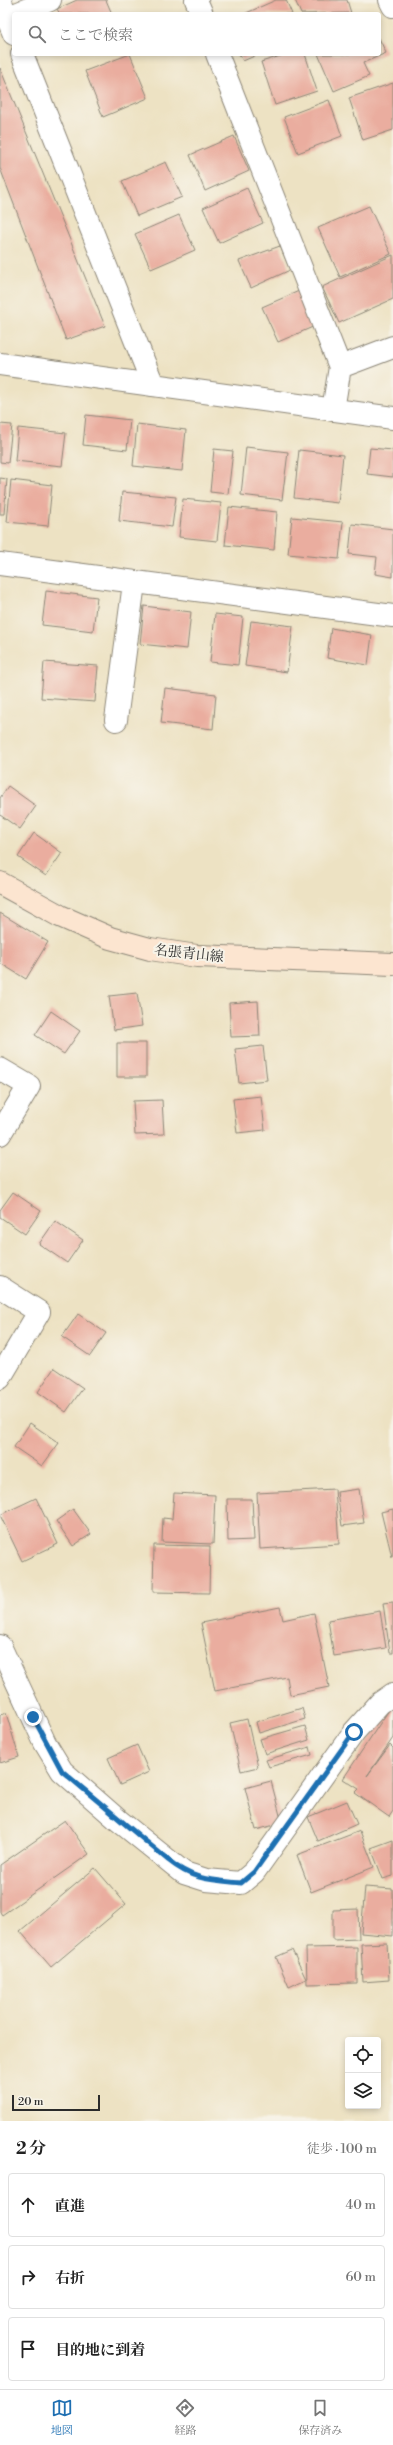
<!DOCTYPE html>
<html lang="ja">
<head>
<meta charset="utf-8">
<style>
	:root { --surface:#fff; --page:#f6f6f6; --text:#222; --muted:#767676; --line:#e0e0e0; --accent:#1f6fb2 }
	body { margin:0; font-family:"Libre Bodoni","Noto Serif JP",serif; background:var(--page); color:var(--text) }
	.controls { position:absolute; right:12px; bottom:12px; display:grid; overflow:hidden; border-radius:4px; box-shadow:0 2px 6px #0003 }
	.controls button { width:36px; height:36px; display:grid; place-items:center; padding:0; border:0; border-bottom:1px solid var(--line); background:var(--surface); color:var(--text); font:20px sans-serif }
	.scale { position:absolute; left:12px; bottom:10px; width:88px; box-sizing:border-box; padding-left:4px; border:2px solid #2b2b2b; border-top:0; font-size:11px; line-height:14px; white-space:nowrap; color:#2b2b2b; -webkit-text-stroke:3px #f7f3e8; paint-order:stroke }
	.stop { position:absolute; width:12px; height:12px; margin:-9px; border:3px solid #1f6fb2; border-radius:50%; background:#fff }
	.stop.end { background:#1f6fb2; border-color:#fff; box-shadow:0 1px 4px #0008 }
	.list { margin:0; padding:0; list-style:none }
	h2 { display:flex; justify-content:space-between; align-items:center; height:52px; margin:0; padding:0 16px; font-size:17px }
	h2 small { font-size:13px; font-weight:400; color:var(--muted) }
	.list li { display:grid; grid-template-columns:26px 1fr auto; gap:12px; align-items:center; box-sizing:border-box; height:64px; margin:0 8px 8px; padding:0 8px; border:1px solid var(--line); border-radius:4px }
	.list b { display:block; font-size:15px; white-space:nowrap }
	.list em { font-size:13px; font-style:normal; color:var(--muted) }
	.icon { flex:none; width:22px; height:22px; fill:none; stroke:currentColor; stroke-width:2; stroke-linecap:round; stroke-linejoin:round }
	.map { position:relative; flex:none; width:393px; height:2121px; overflow:hidden }
	.search { position:absolute; background:var(--surface); box-shadow:0 2px 6px #0003; left:12px; right:12px; top:12px; height:44px; display:flex; align-items:center; gap:10px; box-sizing:border-box; padding:0 14px; border-radius:4px; color:var(--muted); font-size:15px }
	.sheet { height:268px; background:var(--surface) }
	nav { display:flex; justify-content:space-around; align-items:center; box-sizing:border-box; height:56px; border-top:1px solid var(--line); background:var(--surface); font-size:11px; color:var(--muted) }
	nav a { display:grid; justify-items:center; gap:2px }
	nav .on { color:var(--accent) }
	.map>svg:first-child { display:block }
</style>
</head>
<body>
<div class="map">
<svg width="393" height="2121" viewBox="0 0 393 2121">
	<rect width="100%" height="100%" fill="#f7f3e8"/>
	<filter id="ink" filterUnits="userSpaceOnUse"><feTurbulence type="fractalNoise" baseFrequency=".025" numOctaves="2"/><feDisplacementMap in="SourceGraphic" scale="8" xChannelSelector="R" yChannelSelector="G"/><feConvolveMatrix kernelMatrix="1 2 1 2 8 2 1 2 1" color-interpolation-filters="sRGB"/></filter>
	<filter id="wash" filterUnits="userSpaceOnUse"><feTurbulence type="fractalNoise" baseFrequency=".012" numOctaves="4" result="noise"/><feDisplacementMap in="SourceGraphic" scale="16" xChannelSelector="R" yChannelSelector="G"/><feGaussianBlur stdDeviation="0.9" result="paint"/><feColorMatrix in="noise" values="0 0 0 0 0 0 0 0 0 0 0 0 0 0 0 0 0 1.4 0 .05"/><feComposite in="paint" operator="in"/></filter>
	<g filter="url(#wash)">
		<rect width="100%" height="100%" fill="#ede2c3"/>
		<g id="blocks">
			<!-- building -->
			<path fill="#eaad9f" d="M77,0H106L112,14H60L57,9Z
				M276,0H286L292,14H244Z
				M295,0H347L351,13L301,14Z
				M379,38L386,53L363,63L369,76L334,91L318,54H379Z
				M130,54L148,98L103,117L85,71Z
				M239,54H259L243,61Z
				M287,54H305L317,91L275,105L261,62Z
				M0,68L105,326L66,340L0,168Z
				M393,83V130L363,140L349,98Z
				M329,100L342,136L298,153L284,117Z
				M234,136L249,171L205,191L190,155Z
				M166,162L182,197L137,216L122,181Z
				M247,188L263,223L219,243L203,208Z
				M369,206L391,254L340,277L318,228Z
				M179,215L195,250L151,269L135,234Z
				M280,246L290,270L251,288L239,261Z
				M393,255V299L339,323L322,287Z
				M306,288L322,323L278,342L262,307Z
				M86,415L130,420L127,450L83,445Z
				M0,424L12,425L8,463L0,462Z
				M137,424L186,430L182,471L133,466Z
				M18,428L66,433L62,466L15,461Z
				M246,447L288,452L282,500L241,495Z
				M370,448L393,450V477L367,474Z
				M214,449L233,451L228,494L210,492Z
				M299,450L343,455L338,503L294,498Z
				M0,478L7,479L4,514H0Z
				M11,480L52,485L48,526L7,522Z
				M122,492L176,497L172,527L119,521Z
				M183,499L221,503L217,541L179,537Z
				M229,507L277,512L274,550L225,545Z
				M292,517L343,522L339,559L288,554Z
				M352,524L393,529V577L375,574L377,557L349,554Z
				M46,591L97,597L93,631L42,625Z
				M144,606L191,612L187,649L140,644Z
				M215,614L243,617L238,665L210,662Z
				M251,621L293,626L287,672L245,666Z
				M331,628L372,635L368,665L327,658Z
				M44,662L98,666L95,702L41,698Z
				M165,688L216,694L213,729L161,723Z
				M8,786L36,806L20,829L0,815V798Z
				M34,833L62,853L46,876L18,857Z
				M0,913L48,942L26,979L0,963Z
				M137,993L142,1026L114,1030L109,996Z
				M258,1001L260,1036L231,1037L229,1003Z
				M51,1011L80,1031L64,1054L35,1035Z
				M117,1043H146V1077H117Z
				M263,1046L267,1080L239,1083L235,1049Z
				M261,1096L265,1130L237,1133L233,1099Z
				M162,1100L164,1134L135,1135L133,1101Z
				M13,1192L41,1211L25,1234L0,1217V1210Z
				M55,1221L83,1240L67,1263L39,1244Z
				M78,1314L106,1333L90,1356L62,1337Z
				M54,1368L83,1388L66,1412L38,1392Z
				M30,1423L59,1443L42,1466L14,1447Z
				M335,1489L339,1544L260,1549L257,1493Z
				M359,1489L364,1523L342,1526L337,1492Z
				M174,1493L215,1495L213,1544L162,1542L163,1518L172,1519Z
				M36,1498L58,1544L22,1561L0,1515Z
				M227,1499H252L254,1540L228,1541Z
				M73,1509L91,1534L73,1546L56,1521Z
				M393,1509V1557H392L381,1512Z
				M154,1545L210,1546L209,1593L153,1592Z
				M393,1602V1653H390L383,1603Z
				M280,1607L283,1620L314,1613L329,1687L290,1695L287,1677L215,1691L201,1623Z
				M380,1611L386,1648L334,1656L328,1620Z
				M393,1704V1738L367,1776L390,1745L393,1748V1811L389,1817L355,1793L359,1789L343,1779Z
				M302,1708L305,1719L259,1733L256,1722Z
				M6,1713L19,1757L0,1763V1715Z
				M247,1719L258,1767L241,1771L230,1723Z
				M305,1726L309,1740L265,1754L260,1739Z
				M137,1745L149,1772L120,1785L108,1758Z
				M310,1747L312,1755L269,1767L266,1760Z
				M271,1781L282,1823L256,1830L245,1788Z
				M347,1801L357,1824L318,1841L308,1817Z
				M65,1820L89,1854L2,1915L0,1912V1865Z
				M360,1831L374,1867L311,1892L297,1855Z
				M393,1840V1876L383,1879L371,1848Z
				M95,1868L126,1904L51,1967L20,1931Z
				M365,1887L393,1889V1936L361,1933Z
				M358,1909L359,1939L333,1940V1910Z
				M387,1943L389,1980L363,1982L361,1944Z
				M357,1947V1983L307,1984L306,1948Z
				M292,1950L306,1979L289,1987L276,1957Z"/>
		</g>
	</g>
	<g filter="url(#ink)">
		<use href="#blocks" fill-opacity="0" stroke="#8c8677" stroke-width="1"/>
		<g fill="none" stroke-linecap="round" stroke-linejoin="round">
			<!-- minor casing -->
			<g stroke="#8c8677" stroke-width="24">
				<path id="minor" d="M0,0L14,34
					M196,0L202,14
					M390,0L393,6
					M16,14L50,0
					M22,54L153,385
					M217,54L340,367L333,410
					M340,367L393,347
					M0,564L393,616
					M116,720L134,583
					M0,1069L29,1086L0,1134
					M0,1287L39,1312L0,1378
					M0,1646L45,1743L62,1771L118,1820L184,1873L206,1880L241,1883L254,1872L354,1732L380,1703L393,1694"/>
			</g>
			<!-- tertiary casing -->
			<g stroke="#8c8677" stroke-width="24">
				<path id="tertiary" d="M0,364L393,418"/>
			</g>
			<!-- secondary casing -->
			<g stroke="#8c8677" stroke-width="24">
				<path id="secondary" d="M0,883L60,916L110,938L150,949L197,956L393,964"/>
			</g>
			<!-- minor -->
			<use href="#minor" stroke="#fff" stroke-width="22"/>
			<!-- tertiary -->
			<use href="#tertiary" stroke="#fff" stroke-width="22"/>
			<!-- secondary -->
			<use href="#secondary" stroke="#fce5d0" stroke-width="22"/>
		</g>
	</g>
	<g fill="none" stroke-linecap="round" stroke-linejoin="round" filter="url(#ink)">
		<!-- route -->
		<path stroke="#1f6fb2" stroke-width="5" d="M33,1717L62,1771L168,1860C193,1880 209,1880 241,1883L254,1872L354,1732"/>
	</g>
	<g text-anchor="middle" stroke-width="4" stroke-linejoin="round" paint-order="stroke">
		<!-- street labels -->
		<g font-size="14" fill="#2b2b2b" stroke="#f7f3e8">
			<text transform="translate(189 953) rotate(6)" y="5">名張青山線</text>
		</g>
	</g>
</svg>
<div class="controls">
<button><svg class="icon" aria-label="locate" viewBox="0 0 24 24"><circle cx="12" cy="12" r="6"/><path d="M12 2v4M12 18v4M2 12h4M18 12h4"/></svg></button>
<button><svg class="icon" aria-label="layers" viewBox="0 0 24 24"><path d="M12 4l9 5-9 5-9-5zM3 14l9 5 9-5"/></svg></button>
</div>
<div class="scale">20 m</div>
<div class="stop" style="left:354px;top:1732px"></div>
<div class="stop end" style="left:33px;top:1717px"></div>
<div class="search"><svg class="icon" aria-label="search" viewBox="0 0 24 24"><circle cx="10" cy="10" r="6"/><path d="M15 15l6 6"/></svg>ここで検索</div>
</div>
<section class="sheet">
<h2>2 分<small>徒歩 · 100 m</small></h2>
<ul class="list">
<li><svg class="icon" aria-label="ahead" viewBox="0 0 24 24"><path d="M12 20V5M6 11l6-6 6 6"/></svg><div><b>直進</b></div><em>40 m</em></li>
<li><svg class="icon" aria-label="right" viewBox="0 0 24 24"><path d="M7 20v-9h11M14 6l5 5-5 5"/></svg><div><b>右折</b></div><em>60 m</em></li>
<li><svg class="icon" aria-label="arrive" viewBox="0 0 24 24"><path d="M6 21V4h12l-3 4 3 4H6"/></svg><div><b>目的地に到着</b></div></li>
</ul>
</section>
<nav>
<a class="on"><svg class="icon" aria-label="map" viewBox="0 0 24 24"><path d="M3 6l6-2 6 2 6-2v14l-6 2-6-2-6 2zM9 4v14M15 6v14"/></svg>地図</a>
<a><svg class="icon" aria-label="directions" viewBox="0 0 24 24"><path d="M12 3l9 9-9 9-9-9zM9 14v-3h6M13 9l2 2-2 2"/></svg>経路</a>
<a><svg class="icon" aria-label="saved" viewBox="0 0 24 24"><path d="M7 4h10v16l-5-4-5 4z"/></svg>保存済み</a>
</nav>
</body>
</html>
